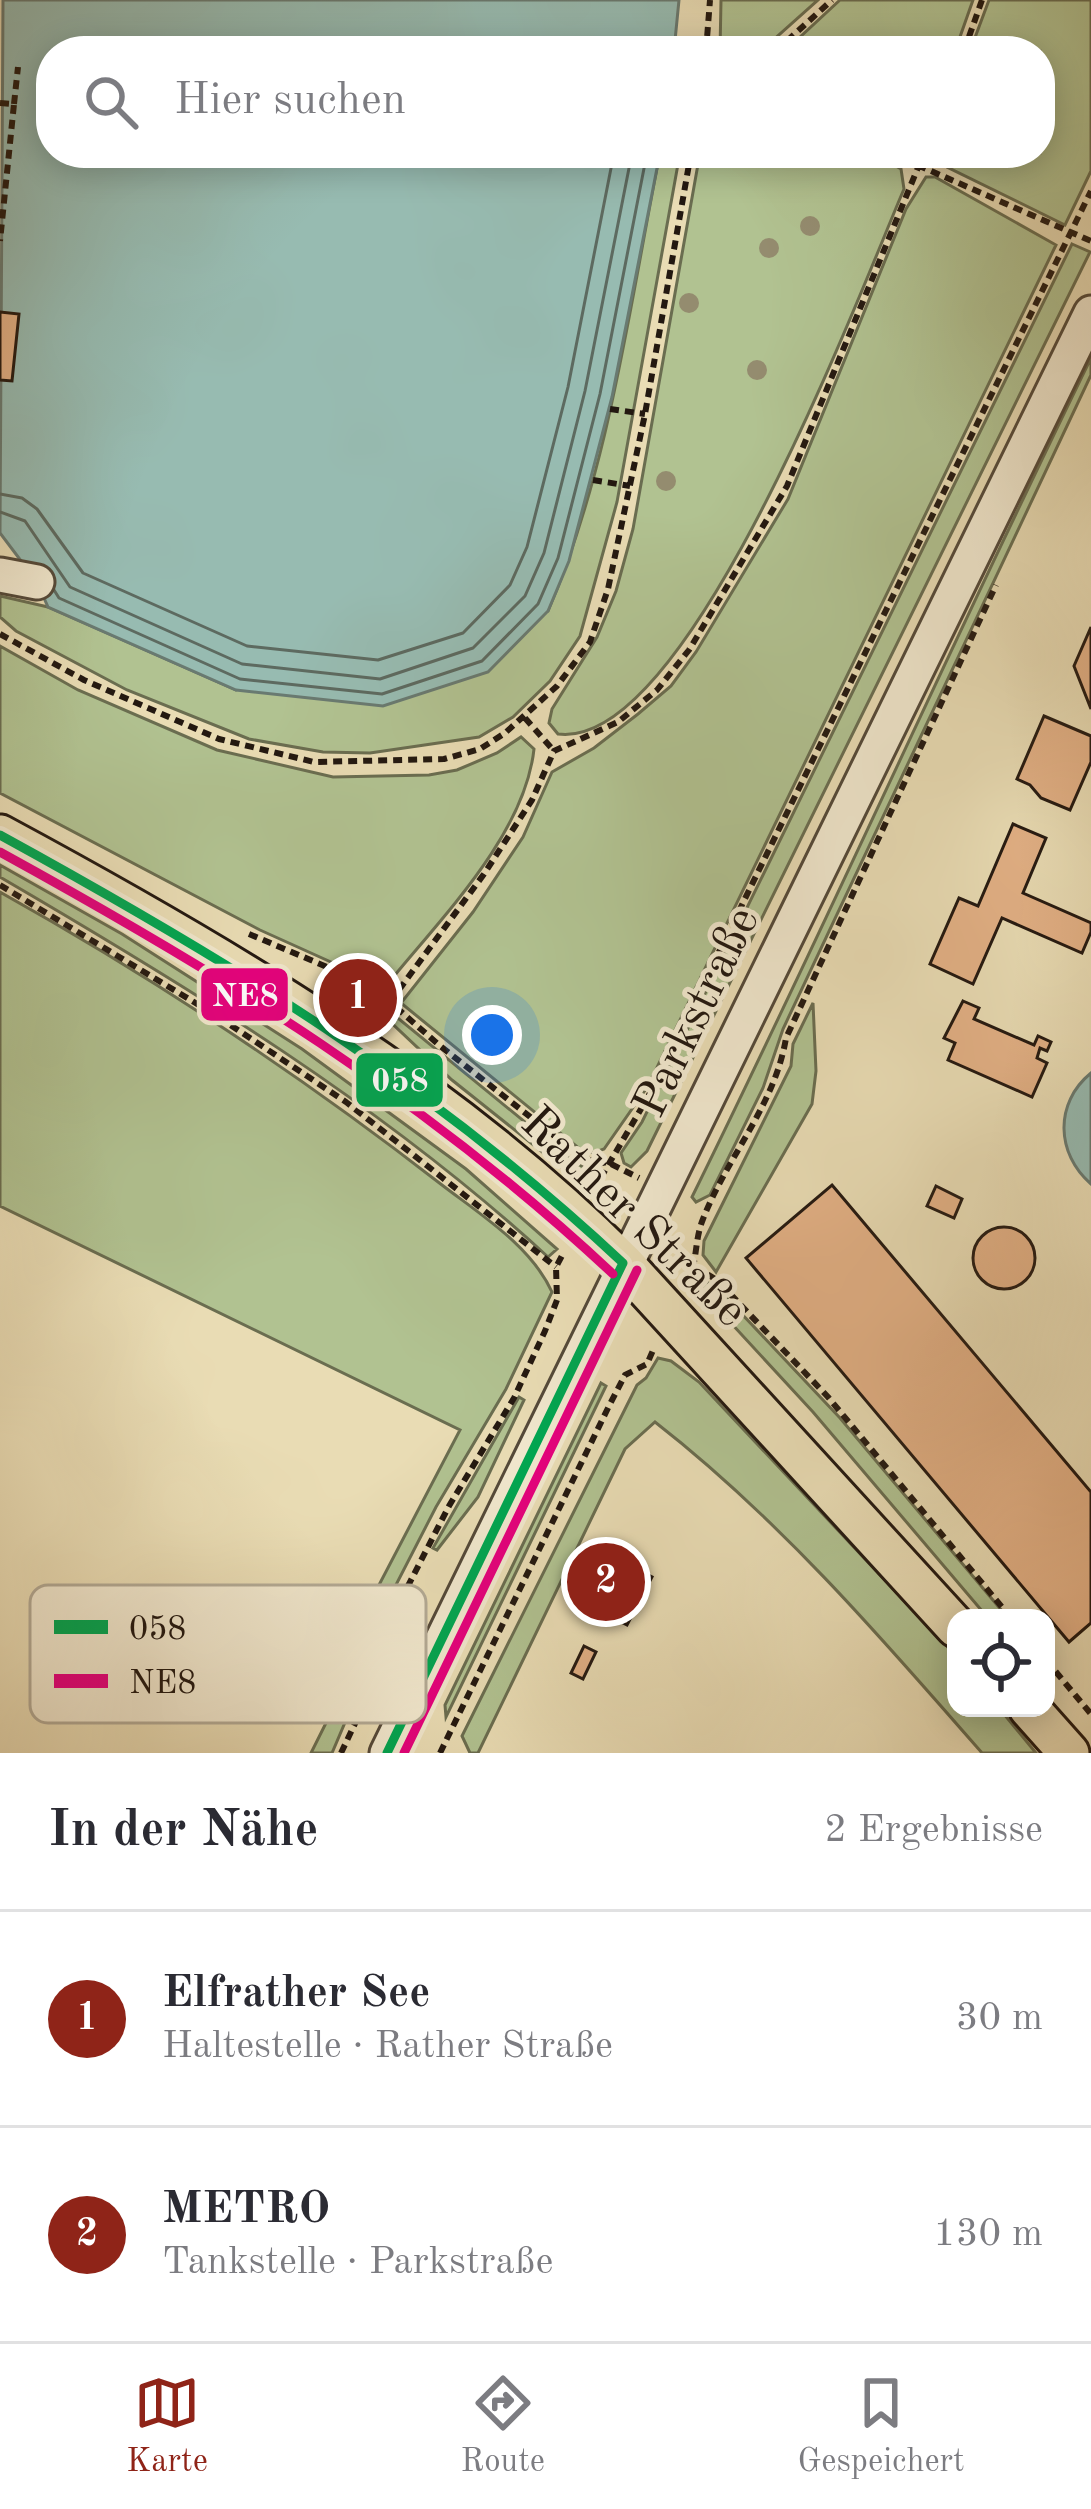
<!DOCTYPE html>
<html lang="de">
<head>
<meta charset="utf-8">
<style>
	:root { --surface:#fff; --page:#f7f7f7; --text:#2b2b33; --muted:#7c7c81; --line:#e1e1e2; --accent:#8f2418 }
	body { margin:0; font-family:"Old Standard TT",serif; background:var(--page); color:var(--text) }
	.controls { position:absolute; right:36px; bottom:36px; display:grid; overflow:hidden; border-radius:24px; box-shadow:0 6px 30px #0003 }
	.controls button { width:108px; height:108px; display:grid; place-items:center; padding:0; border:0; border-bottom:3px solid var(--line); background:var(--surface); color:var(--text); font:60px sans-serif }
	.you { position:absolute; left:492px; top:1035px; width:42px; height:42px; margin:-30px; border:9px solid #fff; border-radius:50%; background:#1a73e8; box-shadow:0 0 0 18px #1a73e833 }
	.badge { display:grid; place-items:center; width:78px; height:78px; border-radius:50%; background:var(--accent); color:#fff; font-size:39px; font-weight:700 }
	.pin { position:absolute; translate:-50% -50%; border:6px solid #fff; box-shadow:0 3px 12px #0006 }
	.list { margin:0; padding:0; list-style:none }
	h2 { display:flex; justify-content:space-between; align-items:center; height:156px; margin:0; padding:0 48px; font-size:51px }
	h2 small { font-size:39px; font-weight:400; color:var(--muted) }
	.list li { display:grid; grid-template-columns:78px 1fr auto; gap:36px; align-items:center; box-sizing:border-box; height:216px; padding:0 48px; border-top:3px solid var(--line) }
	.list b { display:block; font-size:45px; white-space:nowrap }
	.list p { margin:0; font-size:39px; white-space:nowrap; color:var(--muted) }
	.list em { font-size:39px; font-style:normal; color:var(--muted) }
	.icon { flex:none; width:66px; height:66px; fill:none; stroke:currentColor; stroke-width:2; stroke-linecap:round; stroke-linejoin:round }
	.map { position:relative; flex:none; width:1091px; height:1753px; overflow:hidden }
	.search { position:absolute; background:var(--surface); box-shadow:0 6px 30px #0003; left:36px; right:36px; top:36px; height:132px; display:flex; align-items:center; gap:30px; box-sizing:border-box; padding:0 42px; border-radius:48px; color:var(--muted); font-size:45px }
	.sheet { height:588px; background:var(--surface) }
	nav { display:flex; justify-content:space-around; align-items:center; box-sizing:border-box; height:168px; border-top:3px solid var(--line); background:var(--surface); font-size:33px; color:var(--muted) }
	nav a { display:grid; justify-items:center; gap:6px }
	nav .on { color:var(--accent) }
	.map>svg:first-child { display:block }
</style>
</head>
<body>
<div class="map">
<svg width="1091" height="1753" viewBox="0 0 1091 1753">
	<rect width="100%" height="100%" fill="#e9dcb4"/>
	<filter id="stains"><feTurbulence type="fractalNoise" baseFrequency=".00167" numOctaves="4"/><feColorMatrix values="0 0 0 0 .2 0 0 0 0 .09 0 0 0 0 .02 0 0 0 .5 -.17"/></filter>
	<radialGradient id="worn" r=".72"><stop offset=".6" stop-color="#630" stop-opacity="0"/><stop offset="1" stop-color="#630" stop-opacity=".3"/></radialGradient>
	<!-- green -->
	<path fill="#b1c291" stroke="#6a6d50" stroke-width="3" d="M721,0H818L761,51H720Z
		M840,0H973L955,51H785Z
		M989,0H1091V171L1065,225L947,167L940,156L1040,153V51H970Z
		M660,153H680L617,502L580,636L550,681L513,717L479,737L370,753L323,752L249,739L127,690L16,631L0,617V596L48,607L236,690L548,611C609,470 630,303 660,153Z
		M700,153H874L901,169L904,189C860,291 689,751 558,734L549,723L552,709L597,637L616,591L633,529Z
		M926,177H935L1056,245L648,1086L604,1149L593,1153L581,1150L401,1003L473,912L523,837L552,772L594,748L638,714L671,686L696,652L788,499L906,209Z
		M1072,244L1090,252L647,1151L631,1167L624,1163L621,1153L642,1122Z
		M1091,358V375L783,1029L763,1088L710,1195L696,1202L692,1197C829,919 955,636 1091,358Z
		M0,646L78,690L217,750L333,777L429,775L457,770L497,753L521,737L534,749C525,832 447,912 395,975L382,985L260,930L0,793Z
		M0,865L122,934L302,1049L466,1169L557,1249L548,1257C384,1106 192,989 0,877Z
		M0,892C154,978 303,1077 442,1185C481,1215 531,1246 552,1292L506,1389L436,1507L381,1614L369,1666L332,1753H311L352,1671L368,1606L460,1430L0,1206Z
		M813,1003L816,1071L812,1104L716,1272L703,1255L704,1241L791,1066L793,1044Z
		M388,1010L575,1163L590,1170V1176L577,1175L561,1167L452,1080L383,1015Z
		M703,1279L723,1294L840,1418L1008,1618H988L813,1412L695,1284Z
		M658,1358L671,1361L699,1382L956,1656V1708H999L1036,1753H982C881,1637 777,1517 655,1422L625,1449L478,1753H470L462,1736L637,1385L646,1378Z
		M601,1383L606,1386L446,1717L445,1705Z
		M519,1397L524,1400L478,1497L437,1550L433,1548Z"/>
	<!-- water -->
	<path fill="#97bbb1" stroke="#697a71" stroke-width="3" d="M3,0H679L674,51H51V153H660L612,397L569,561L548,611L488,672L383,706L236,690L48,607L37,582L0,533Z
		M1091,1073V1184C1056,1154 1054,1103 1091,1073Z"/>
	<g fill="none" stroke-linecap="round" stroke-linejoin="round">
		<!-- shore -->
		<path stroke="#5d6a60" stroke-width="3" d="M0,494L22,498L37,509L83,573L247,646L378,660L463,633L510,585L527,547L568,387L614,153
			M0,512L25,521L70,587L242,664L380,679L473,648L525,596L544,553L585,391L632,153
			M54,590L59,598L240,679L382,694L482,661L538,604L558,558L600,394L647,153"/>
	</g>
	<!-- building -->
	<path fill="#e3b186" stroke="#231810" stroke-width="3" d="M0,312L19,314L12,381L0,380Z
		M1091,627V709L1074,666Z
		M1044,716L1091,736V762L1070,810L1041,798L1030,785L1017,779Z
		M1013,824L1046,838L1023,893L1091,923V932L1082,953L1002,918L973,984L930,964L959,898L978,906Z
		M963,1001L979,1008L974,1019L1034,1045L1038,1036L1051,1042L1047,1051L1040,1048L1037,1058L1047,1063L1032,1097L948,1060L955,1043L944,1038Z
		M832,1185L1091,1492V1623L1069,1642L746,1258Z
		M936,1186L962,1199L954,1218L927,1206Z
		M973 1258a31 31 0 1 1 62 0a31 31 0 1 1-62 0Z
		M595,1547L652,1577L627,1625L570,1595Z
		M584,1646L596,1652L583,1679L571,1673Z"/>
	<g fill="none" stroke-linecap="round" stroke-linejoin="round">
		<!-- minor casing -->
		<g stroke="#544939" stroke-width="39">
			<path id="minor" d="M0,575L37,582
				M387,1753L1091,313"/>
		</g>
		<!-- major casing -->
		<g stroke="#231810" stroke-width="45">
			<path id="major" d="M0,835C221,954 445,1085 623,1263L956,1627
				M1029,1708L1069,1753"/>
		</g>
		<!-- path -->
		<path stroke="#231810" stroke-width="6" stroke-dasharray="9 6" stroke-linecap="butt" d="M706,51L710,0
			M776,51L832,0
			M964,51L982,0
			M0,103L14,104L0,241
			M14,104L18,67
			M890,153L1091,241
			M610,409L645,414
			M593,480L630,486
			M0,634L84,680L219,739L314,762L444,759L480,749L505,733L557,686L590,642L608,589L645,414L691,153
			M525,718L554,751
			M0,885L217,1016L346,1102L556,1267
			M249,934L339,972L390,1002L439,1045L576,1153L597,1164L607,1162L639,1178
			M390,1002L484,874L532,800L554,751L618,722L657,690L689,650L787,486L924,153
			M593,1191L648,1097L1091,191
			M695,1267L717,1280L828,1397L1011,1618
			M687,1283C698,1262 694,1241 703,1219C727,1157 775,1105 786,1038L996,585
			M1046,1660L1091,1714
			M341,1753L380,1671L392,1617L449,1506L514,1398L545,1331L557,1300L556,1267L564,1252
			M440,1753L609,1406L625,1375L647,1364L654,1348"/>
		<!-- minor -->
		<use href="#minor" stroke="#f1e8ce" stroke-width="33"/>
		<!-- major -->
		<use href="#major" stroke="#e9dcb4" stroke-width="39"/>
		<!-- bus-1 casing -->
		<g stroke="#f1e8ce" stroke-width="18">
			<path id="bus-1" d="M0,835C230,961 431,1083 623,1263
				M387,1753L623,1263"/>
		</g>
		<!-- bus-2 casing -->
		<g stroke="#f1e8ce" stroke-width="18">
			<path id="bus-2" d="M0,852C224,975 425,1098 613,1274
				M404,1753L637,1270"/>
		</g>
		<!-- bus-1 -->
		<use href="#bus-1" stroke="#00a651" stroke-width="9"/>
		<!-- bus-2 -->
		<use href="#bus-2" stroke="#e5007d" stroke-width="9"/>
	</g>
	<!-- trees -->
	<g fill="#948c6f">
		<circle cx="810" cy="226" r="10"/>
		<circle cx="769" cy="248" r="10"/>
		<circle cx="689" cy="303" r="10"/>
		<circle cx="757" cy="370" r="10"/>
		<circle cx="666" cy="481" r="10"/>
	</g>
	<g text-anchor="middle" stroke-width="10" stroke-linejoin="round" paint-order="stroke">
		<!-- street labels -->
		<g font-size="48" fill="#231810" stroke="#f1e8ce">
			<text transform="translate(694 1011) rotate(-64)" y="17">Parkstraße</text>
			<text transform="translate(636 1215) rotate(44)" y="17">Rather Straße</text>
		</g>
	</g>
	<!-- legend -->
	<rect x="30" y="1585" width="396" height="138" rx="18" fill="#f1e8ce" stroke="#b3aa95" stroke-width="3"/>
	<rect x="54" y="1620" width="54" height="14" fill="#00a651"/>
	<rect x="54" y="1674" width="54" height="14" fill="#e5007d"/>
	<g font-size="33" fill="#231810">
		<text x="129" y="1639">058</text>
		<text x="129" y="1693">NE8</text>
	</g>
	<g stroke="#f1e8ce" stroke-width="4.5">
		<rect x="199" y="966" width="91" height="57" rx="12" fill="#e5007d"/>
		<rect x="354" y="1051" width="91" height="58" rx="12" fill="#00a651"/>
	</g>
	<g font-size="33" text-anchor="middle" font-weight="bold" fill="#fff">
		<text x="245" y="1006">NE8</text>
		<text x="400" y="1091">058</text>
	</g>
	<rect width="100%" height="100%" filter="url(#stains)"/>
	<rect width="100%" height="100%" fill="url(#worn)"/>
</svg>
<div class="controls">
<button><svg class="icon" aria-label="locate" viewBox="0 0 24 24"><circle cx="12" cy="12" r="6"/><path d="M12 2v4M12 18v4M2 12h4M18 12h4"/></svg></button>
</div>
<div class="you"></div>
<div class="pin badge" style="left:358px;top:998px">1</div>
<div class="pin badge" style="left:606px;top:1582px">2</div>
<div class="search"><svg class="icon" aria-label="search" viewBox="0 0 24 24"><circle cx="10" cy="10" r="6"/><path d="M15 15l6 6"/></svg>Hier suchen</div>
</div>
<section class="sheet">
<h2>In der Nähe<small>2 Ergebnisse</small></h2>
<ul class="list">
<li><span class="badge">1</span><div><b>Elfrather See</b><p>Haltestelle · Rather Straße</p></div><em>30 m</em></li>
<li><span class="badge">2</span><div><b>METRO</b><p>Tankstelle · Parkstraße</p></div><em>130 m</em></li>
</ul>
</section>
<nav>
<a class="on"><svg class="icon" aria-label="map" viewBox="0 0 24 24"><path d="M3 6l6-2 6 2 6-2v14l-6 2-6-2-6 2zM9 4v14M15 6v14"/></svg>Karte</a>
<a><svg class="icon" aria-label="directions" viewBox="0 0 24 24"><path d="M12 3l9 9-9 9-9-9zM9 14v-3h6M13 9l2 2-2 2"/></svg>Route</a>
<a><svg class="icon" aria-label="saved" viewBox="0 0 24 24"><path d="M7 4h10v16l-5-4-5 4z"/></svg>Gespeichert</a>
</nav>
</body>
</html>
